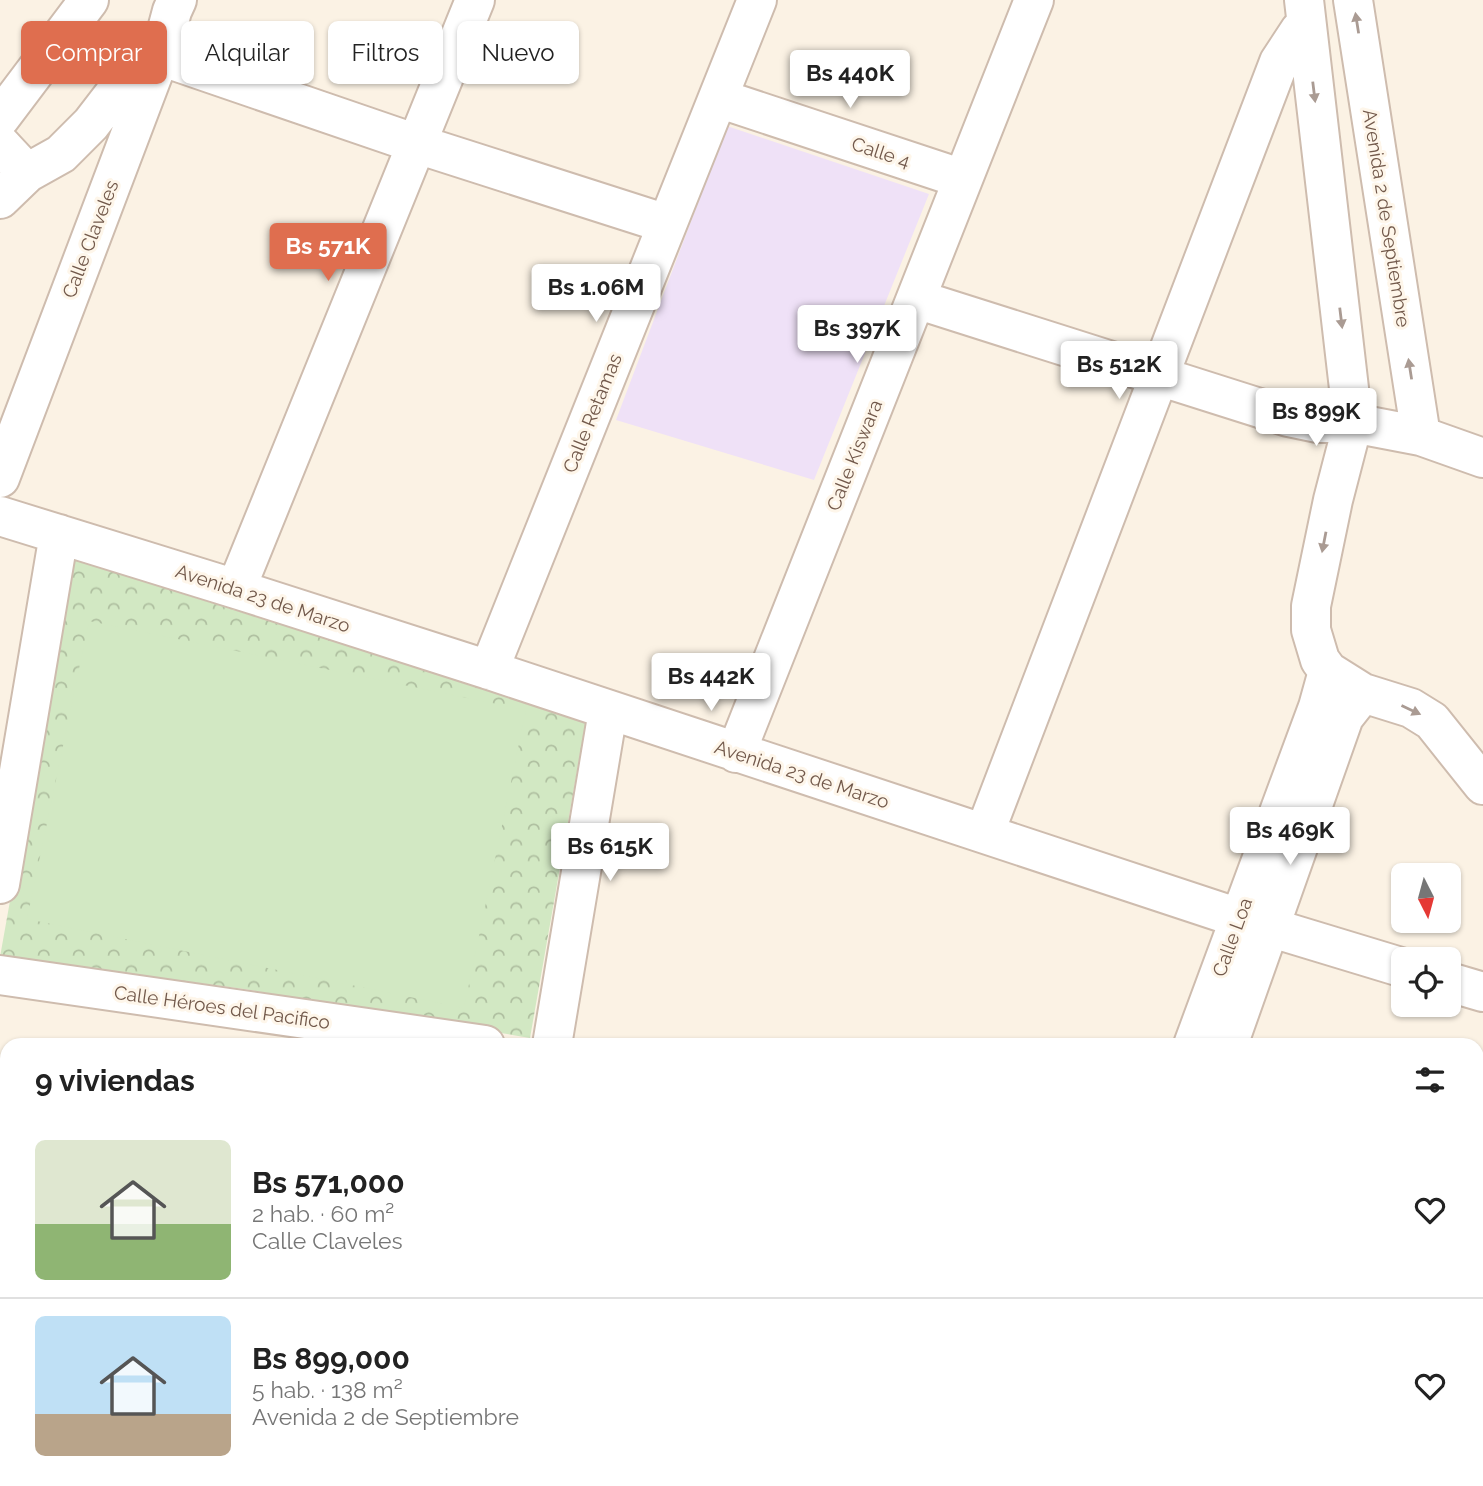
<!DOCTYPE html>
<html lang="es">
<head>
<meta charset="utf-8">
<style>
	body { margin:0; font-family:Raleway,sans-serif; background:#f2f2f2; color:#222; height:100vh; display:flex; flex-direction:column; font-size:26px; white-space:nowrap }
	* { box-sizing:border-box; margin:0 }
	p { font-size:23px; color:#767676 }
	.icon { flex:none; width:38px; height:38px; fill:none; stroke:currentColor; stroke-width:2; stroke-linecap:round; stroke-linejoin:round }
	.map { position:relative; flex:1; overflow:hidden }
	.panel { position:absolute; left:0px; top:1038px; width:1484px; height:450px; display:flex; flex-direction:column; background:#fff; border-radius:21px 21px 0 0; box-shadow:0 2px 5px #0004 }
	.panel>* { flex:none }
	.guide { position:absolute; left:21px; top:21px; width:700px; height:63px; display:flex; gap:14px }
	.needle { width:46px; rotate:174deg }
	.tools { position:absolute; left:1391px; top:863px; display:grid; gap:14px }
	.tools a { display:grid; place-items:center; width:70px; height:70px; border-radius:10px; background:#fff; box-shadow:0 2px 5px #0004; font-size:35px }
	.price { position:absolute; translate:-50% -60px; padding:0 16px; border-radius:7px; background:#fff; color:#222; font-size:23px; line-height:46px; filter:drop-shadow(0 2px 4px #0008) }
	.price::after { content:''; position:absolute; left:50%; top:42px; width:21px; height:16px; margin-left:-10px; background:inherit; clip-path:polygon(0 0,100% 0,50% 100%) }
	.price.selected { background:#df6e4f; color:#fff }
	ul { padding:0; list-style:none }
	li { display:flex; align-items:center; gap:21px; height:175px; padding:0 35px }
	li+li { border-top:2px solid #e0e0e0 }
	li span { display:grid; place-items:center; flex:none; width:196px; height:140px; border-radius:10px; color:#555 }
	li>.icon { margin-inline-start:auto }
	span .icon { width:84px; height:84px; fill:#fffc; stroke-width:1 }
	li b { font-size:30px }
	h2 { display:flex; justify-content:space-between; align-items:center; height:84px; padding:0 35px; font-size:30px }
	.pill { padding:0 24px; border-radius:10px; background:#fff; box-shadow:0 2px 5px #0004; font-size:24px; line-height:63px }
	.pill.selected { background:#df6e4f; color:#fff }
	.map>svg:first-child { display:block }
	.education { fill:#efe1f7 }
	.forest { fill:url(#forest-crowns) }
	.pitch { fill:#d2e8c3 }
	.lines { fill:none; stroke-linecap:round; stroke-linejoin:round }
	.minor-casing { stroke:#cebcae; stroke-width:42 }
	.minor { stroke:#fff; stroke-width:38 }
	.oneway { fill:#aa9b93 }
	.labels { text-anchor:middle; stroke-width:6; stroke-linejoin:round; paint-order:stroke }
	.street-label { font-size:19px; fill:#72594b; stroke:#fef6ea }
</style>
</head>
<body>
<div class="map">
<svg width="1483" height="1486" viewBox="0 0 1483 1486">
	<defs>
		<pattern id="forest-crowns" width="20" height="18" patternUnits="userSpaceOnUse" patternTransform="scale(1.75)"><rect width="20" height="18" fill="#d2e8c3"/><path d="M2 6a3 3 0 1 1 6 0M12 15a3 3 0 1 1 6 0" fill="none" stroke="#afbfa0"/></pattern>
	</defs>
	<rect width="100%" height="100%" fill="#fbf2e4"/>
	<path class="education" d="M727,126L929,194L814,480L616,420Z
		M1477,1214L1483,1216V1438L1477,1437Z"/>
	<path class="forest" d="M71,559L586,720L530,1038L244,989L0,957Z"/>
	<path class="pitch" d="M89,621L526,710L464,1008L27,919Z"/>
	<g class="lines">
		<defs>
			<path id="minor" d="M1304,0L1353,423L1333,500L1311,606V630L1320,660L1328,671L1363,693L1411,708L1432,721L1483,785
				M1353,0L1421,436
				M718,98L963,179
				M0,118L89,0
				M0,144L27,173
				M0,199L27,173L61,154L91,124L121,85L160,56L417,144L667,224
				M916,299L1288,417L1317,423H1353L1421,436L1483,458
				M0,478L160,56L172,11L177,0
				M0,516L236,589L489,670L1239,918L1404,968
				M236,589L475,0
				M489,670L757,0
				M736,753L1034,0
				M985,832L1279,62L1300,30L1307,29
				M0,884L59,534
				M0,975L485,1045
				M1449,982L1483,992
				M552,1045L608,711
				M1193,1045L1318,707L1328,671
				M1228,1045L1344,717L1363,693
				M1477,1203L1483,1204
				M0,1224L7,1225
				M1477,1465L1483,1466
				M1098,1480L1099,1486
				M477,1486L478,1480"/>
		</defs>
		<use href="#minor" class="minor-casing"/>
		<use href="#minor" class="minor"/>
	</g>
	<defs><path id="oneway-solid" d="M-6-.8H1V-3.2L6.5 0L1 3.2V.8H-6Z" transform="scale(1.75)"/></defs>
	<g class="oneway">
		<use href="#oneway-solid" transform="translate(1357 23) rotate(-99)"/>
		<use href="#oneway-solid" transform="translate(1314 92) rotate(83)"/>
		<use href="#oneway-solid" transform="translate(1341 318) rotate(83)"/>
		<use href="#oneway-solid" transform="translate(1410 369) rotate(-99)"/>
		<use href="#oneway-solid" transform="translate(1324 542) rotate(101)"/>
		<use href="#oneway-solid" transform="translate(1411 710) rotate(25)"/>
	</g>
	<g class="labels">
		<g class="street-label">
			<text transform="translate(881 152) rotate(18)" y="7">Calle 4</text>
			<text transform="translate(1387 218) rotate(81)" y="7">Avenida 2 de Septiembre</text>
			<text transform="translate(90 239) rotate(-69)" y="7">Calle Claveles</text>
			<text transform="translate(592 413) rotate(-68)" y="7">Calle Retamas</text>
			<text transform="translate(854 455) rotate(-68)" y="7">Calle Kiswara</text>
			<text transform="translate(263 598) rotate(18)" y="7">Avenida 23 de Marzo</text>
			<text transform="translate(802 774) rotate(18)" y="7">Avenida 23 de Marzo</text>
			<text transform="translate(1232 937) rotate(-70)" y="7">Calle Loa</text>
			<text transform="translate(222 1007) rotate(8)" y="7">Calle Héroes del Pacifico</text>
		</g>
	</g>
</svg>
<div class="tools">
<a><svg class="needle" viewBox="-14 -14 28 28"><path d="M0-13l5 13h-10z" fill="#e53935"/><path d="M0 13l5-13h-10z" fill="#767676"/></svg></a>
<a><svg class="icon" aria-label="locate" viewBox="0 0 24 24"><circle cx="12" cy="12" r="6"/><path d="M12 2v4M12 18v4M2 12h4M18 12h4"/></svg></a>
</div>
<b class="price" style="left:850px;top:110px">Bs 440K</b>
<b class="price selected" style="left:328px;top:283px">Bs 571K</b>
<b class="price" style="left:596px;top:324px">Bs 1.06M</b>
<b class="price" style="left:857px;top:365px">Bs 397K</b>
<b class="price" style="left:1119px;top:401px">Bs 512K</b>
<b class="price" style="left:1316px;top:448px">Bs 899K</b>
<b class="price" style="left:711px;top:713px">Bs 442K</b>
<b class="price" style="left:1290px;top:867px">Bs 469K</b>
<b class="price" style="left:610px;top:883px">Bs 615K</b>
<div class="guide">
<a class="pill selected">Comprar</a>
<a class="pill">Alquilar</a>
<a class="pill">Filtros</a>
<a class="pill">Nuevo</a>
</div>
<section class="panel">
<h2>9 viviendas<svg class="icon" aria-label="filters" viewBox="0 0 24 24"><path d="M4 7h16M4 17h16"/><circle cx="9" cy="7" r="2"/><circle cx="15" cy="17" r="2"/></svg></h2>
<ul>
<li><span style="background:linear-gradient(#dfe7d0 60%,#8fb573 0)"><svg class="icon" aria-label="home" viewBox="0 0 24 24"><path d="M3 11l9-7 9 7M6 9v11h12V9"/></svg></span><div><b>Bs 571,000</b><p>2 hab. · 60 m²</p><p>Calle Claveles</p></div><svg class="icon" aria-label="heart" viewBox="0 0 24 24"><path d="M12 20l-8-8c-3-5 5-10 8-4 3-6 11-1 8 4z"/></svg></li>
<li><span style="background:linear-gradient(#bfe0f5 70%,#b9a48a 0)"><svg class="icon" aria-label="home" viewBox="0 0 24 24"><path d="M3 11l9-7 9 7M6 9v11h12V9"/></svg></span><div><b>Bs 899,000</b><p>5 hab. · 138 m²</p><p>Avenida 2 de Septiembre</p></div><svg class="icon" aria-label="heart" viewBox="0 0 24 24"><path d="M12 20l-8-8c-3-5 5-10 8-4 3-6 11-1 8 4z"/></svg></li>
</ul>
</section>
</div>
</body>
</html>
